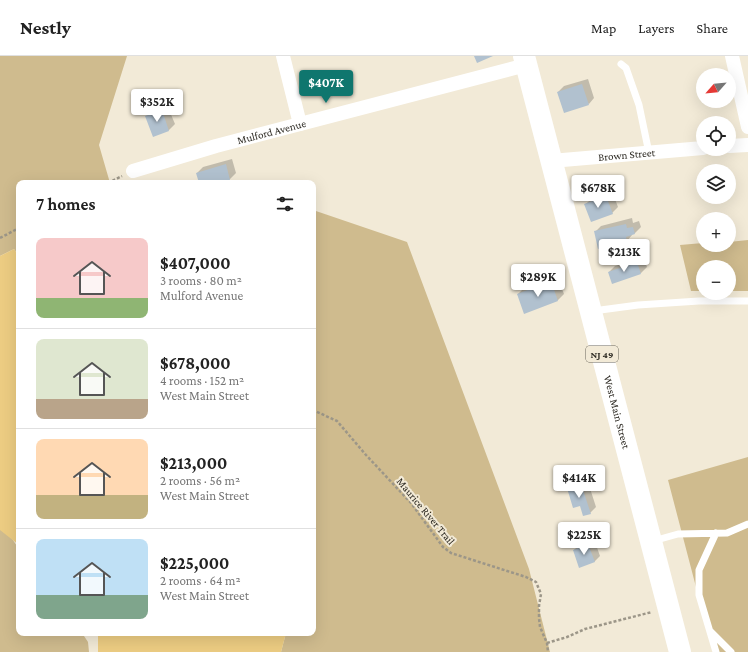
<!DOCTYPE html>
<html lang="en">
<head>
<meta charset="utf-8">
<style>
	body { margin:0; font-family:"Crimson Pro",serif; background:#f2f2f2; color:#222; height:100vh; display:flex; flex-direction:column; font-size:15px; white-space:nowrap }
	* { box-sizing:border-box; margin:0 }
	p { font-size:13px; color:#767676 }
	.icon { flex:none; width:22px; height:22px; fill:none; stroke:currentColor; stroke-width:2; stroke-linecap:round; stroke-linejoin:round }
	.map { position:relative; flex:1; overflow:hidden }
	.details { position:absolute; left:16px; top:124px; width:300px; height:456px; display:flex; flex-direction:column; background:#fff; border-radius:8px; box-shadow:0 4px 16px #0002 }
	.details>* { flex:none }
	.needle { width:26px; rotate:243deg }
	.controls { position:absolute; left:696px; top:12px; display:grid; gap:8px }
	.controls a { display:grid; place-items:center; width:40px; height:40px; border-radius:50%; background:#fff; box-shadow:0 4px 16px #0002; font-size:20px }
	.price { position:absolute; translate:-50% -34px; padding:0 9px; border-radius:4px; background:#fff; color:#222; font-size:13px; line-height:26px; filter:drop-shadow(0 1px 2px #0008) }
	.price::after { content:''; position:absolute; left:50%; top:24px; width:12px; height:9px; margin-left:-6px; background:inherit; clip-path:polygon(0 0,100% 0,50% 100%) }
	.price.active { background:#0f766e; color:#fff }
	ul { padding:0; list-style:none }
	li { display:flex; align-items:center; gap:12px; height:100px; padding:0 20px }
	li+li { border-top:1px solid #e0e0e0 }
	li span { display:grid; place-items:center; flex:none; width:112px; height:80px; border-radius:8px; color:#555 }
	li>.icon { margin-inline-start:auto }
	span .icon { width:48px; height:48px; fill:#fffc; stroke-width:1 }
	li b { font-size:17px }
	h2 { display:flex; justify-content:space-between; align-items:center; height:48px; padding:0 20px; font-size:17px }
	header { display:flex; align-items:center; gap:24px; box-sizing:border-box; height:56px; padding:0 20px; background:#fff; border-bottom:1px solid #e0e0e0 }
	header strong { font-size:19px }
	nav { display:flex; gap:22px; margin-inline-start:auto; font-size:14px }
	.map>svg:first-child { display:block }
	.green { fill:#cfbb8e }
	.water { fill:#eccc82 }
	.shadow { fill:#0003 }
	.building { fill:#b1c1cf }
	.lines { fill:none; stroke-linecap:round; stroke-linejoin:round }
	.path { stroke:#9c9688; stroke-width:2.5; stroke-dasharray:3 2; stroke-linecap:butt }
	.lane { stroke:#fff; stroke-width:7 }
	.street { stroke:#fff; stroke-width:14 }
	.highway { stroke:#fff; stroke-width:22 }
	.labels { text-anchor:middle; stroke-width:4; stroke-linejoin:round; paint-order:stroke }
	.shield { fill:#f2ead7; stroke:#676358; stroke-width:1 }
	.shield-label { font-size:10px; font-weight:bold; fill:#2c2922 }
	.street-label { font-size:11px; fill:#2c2922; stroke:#f2ead7 }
</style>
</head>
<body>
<header>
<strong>Nestly</strong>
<nav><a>Map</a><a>Layers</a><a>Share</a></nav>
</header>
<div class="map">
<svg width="748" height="596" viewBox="0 0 748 596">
	<rect width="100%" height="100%" fill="#f2ead7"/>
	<path class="green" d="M0,0H127L99,89L110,127H19V200L14,193L0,200Z
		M313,154L407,186L529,513L550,596H281L286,577H313Z
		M748,184V235H729V211H703V235H691L680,189L703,187V189H729V186Z
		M748,401V596H713L668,424Z
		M0,465L19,493V577H82L88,586L89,596H0Z"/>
	<path class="water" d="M14,193L19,200V489L0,474V200Z
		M96,577H286L281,596H98V580Z"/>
	<path class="shadow" d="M588,23L594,42L589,48L558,36L564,30Z
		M167,49L175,68L169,74L154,79L147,61L152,55Z
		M232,103L236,117L230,123L216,127H200L197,117L203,111Z
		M612,135L618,151L612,157L585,149L591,143Z
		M632,162L633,167L639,165L641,171L635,177L632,178V179L627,185L595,176L601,170Z
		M643,201L647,211L641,217L609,216L615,210Z
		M557,220L564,238L558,244L525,256L518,238L524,232Z
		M587,423L596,451L590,457L581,449L568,433L574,427Z
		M594,483L600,500L594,506L574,494L580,488Z"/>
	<path class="building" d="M474,0H493L477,7Z
		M582,28L589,49L564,57L557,36Z
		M162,54L169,75L153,81L145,60Z
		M226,108L230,124L220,127H199L196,117Z
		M606,140L613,158L591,166L584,148Z
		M626,168L627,172L633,171L635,178L626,181L627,186L598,193L594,175Z
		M637,206L641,218L612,228L608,216Z
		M551,225L558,245L524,258L517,238Z
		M581,428L591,458L583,460L580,450L573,452L567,432Z
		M588,488L595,506L579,512L573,494Z"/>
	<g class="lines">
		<path class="path" d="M108,127L122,120
			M0,182L19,172
			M313,353L315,355L337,365L366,399L411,447L443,491L451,497L526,521L536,526L541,538L539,550V562L540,571L547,587L548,596
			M547,587L567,581L585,573L652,556"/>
		<path class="lane" d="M621,8L626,12L639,49L649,97
			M593,255L638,249L699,245H748
			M653,485L678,478L727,477L748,468
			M710,575L731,596
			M716,596L699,539V514L716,477"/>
		<g class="street">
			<path d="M283,0L300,68"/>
			<path d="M732,0L748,71"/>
			<path d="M729,90L748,89"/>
			<path id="s1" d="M551,105L703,92"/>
			<path id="s2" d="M133,115L216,90L526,9"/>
		</g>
		<path class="highway" id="s3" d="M524,0L680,596"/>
	</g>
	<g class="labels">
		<rect class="shield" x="586" y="290" width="32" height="16" rx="3"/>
		<g class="shield-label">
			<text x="602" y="302">NJ 49</text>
		</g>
		<g class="street-label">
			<text dy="4" stroke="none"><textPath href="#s2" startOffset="144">Mulford Avenue</textPath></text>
			<text dy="4" stroke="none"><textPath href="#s1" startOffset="76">Brown Street</textPath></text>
			<text dy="4" stroke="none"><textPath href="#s3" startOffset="368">West Main Street</textPath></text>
			<text transform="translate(426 455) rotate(50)" y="4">Maurice River Trail</text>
		</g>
	</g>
</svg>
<div class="controls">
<a><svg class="needle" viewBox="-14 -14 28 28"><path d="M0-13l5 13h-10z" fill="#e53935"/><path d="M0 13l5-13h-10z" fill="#767676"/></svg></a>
<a><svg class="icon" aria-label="locate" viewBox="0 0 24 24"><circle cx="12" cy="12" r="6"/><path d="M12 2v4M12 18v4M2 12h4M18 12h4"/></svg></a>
<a><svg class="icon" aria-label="layers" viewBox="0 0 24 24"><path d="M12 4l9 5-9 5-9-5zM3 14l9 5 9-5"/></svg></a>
<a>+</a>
<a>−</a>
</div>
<b class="price active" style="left:326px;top:48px">$407K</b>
<b class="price" style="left:157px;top:67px">$352K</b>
<b class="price" style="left:598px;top:153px">$678K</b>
<b class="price" style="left:624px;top:217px">$213K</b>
<b class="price" style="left:538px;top:242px">$289K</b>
<b class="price" style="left:579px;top:443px">$414K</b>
<b class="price" style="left:584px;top:500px">$225K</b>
<section class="details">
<h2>7 homes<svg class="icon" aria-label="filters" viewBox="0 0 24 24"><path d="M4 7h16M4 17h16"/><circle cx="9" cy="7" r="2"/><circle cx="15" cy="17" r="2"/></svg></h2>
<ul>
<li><span style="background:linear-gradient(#f6c9c9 75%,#8fb573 0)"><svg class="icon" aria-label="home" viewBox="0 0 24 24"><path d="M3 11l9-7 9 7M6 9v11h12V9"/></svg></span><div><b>$407,000</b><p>3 rooms · 80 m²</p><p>Mulford Avenue</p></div></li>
<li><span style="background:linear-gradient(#dfe7d0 75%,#b9a48a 0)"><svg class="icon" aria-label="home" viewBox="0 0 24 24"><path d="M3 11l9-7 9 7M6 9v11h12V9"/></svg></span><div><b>$678,000</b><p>4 rooms · 152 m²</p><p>West Main Street</p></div></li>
<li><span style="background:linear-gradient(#ffd9b3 70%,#c2b280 0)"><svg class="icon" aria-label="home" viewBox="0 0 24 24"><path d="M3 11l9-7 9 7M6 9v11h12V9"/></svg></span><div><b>$213,000</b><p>2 rooms · 56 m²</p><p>West Main Street</p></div></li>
<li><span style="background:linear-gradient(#bfe0f5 70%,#7fa58c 0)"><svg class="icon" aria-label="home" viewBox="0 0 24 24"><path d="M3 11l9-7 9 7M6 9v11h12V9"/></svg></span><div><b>$225,000</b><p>2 rooms · 64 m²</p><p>West Main Street</p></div></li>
</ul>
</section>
</div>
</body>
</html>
